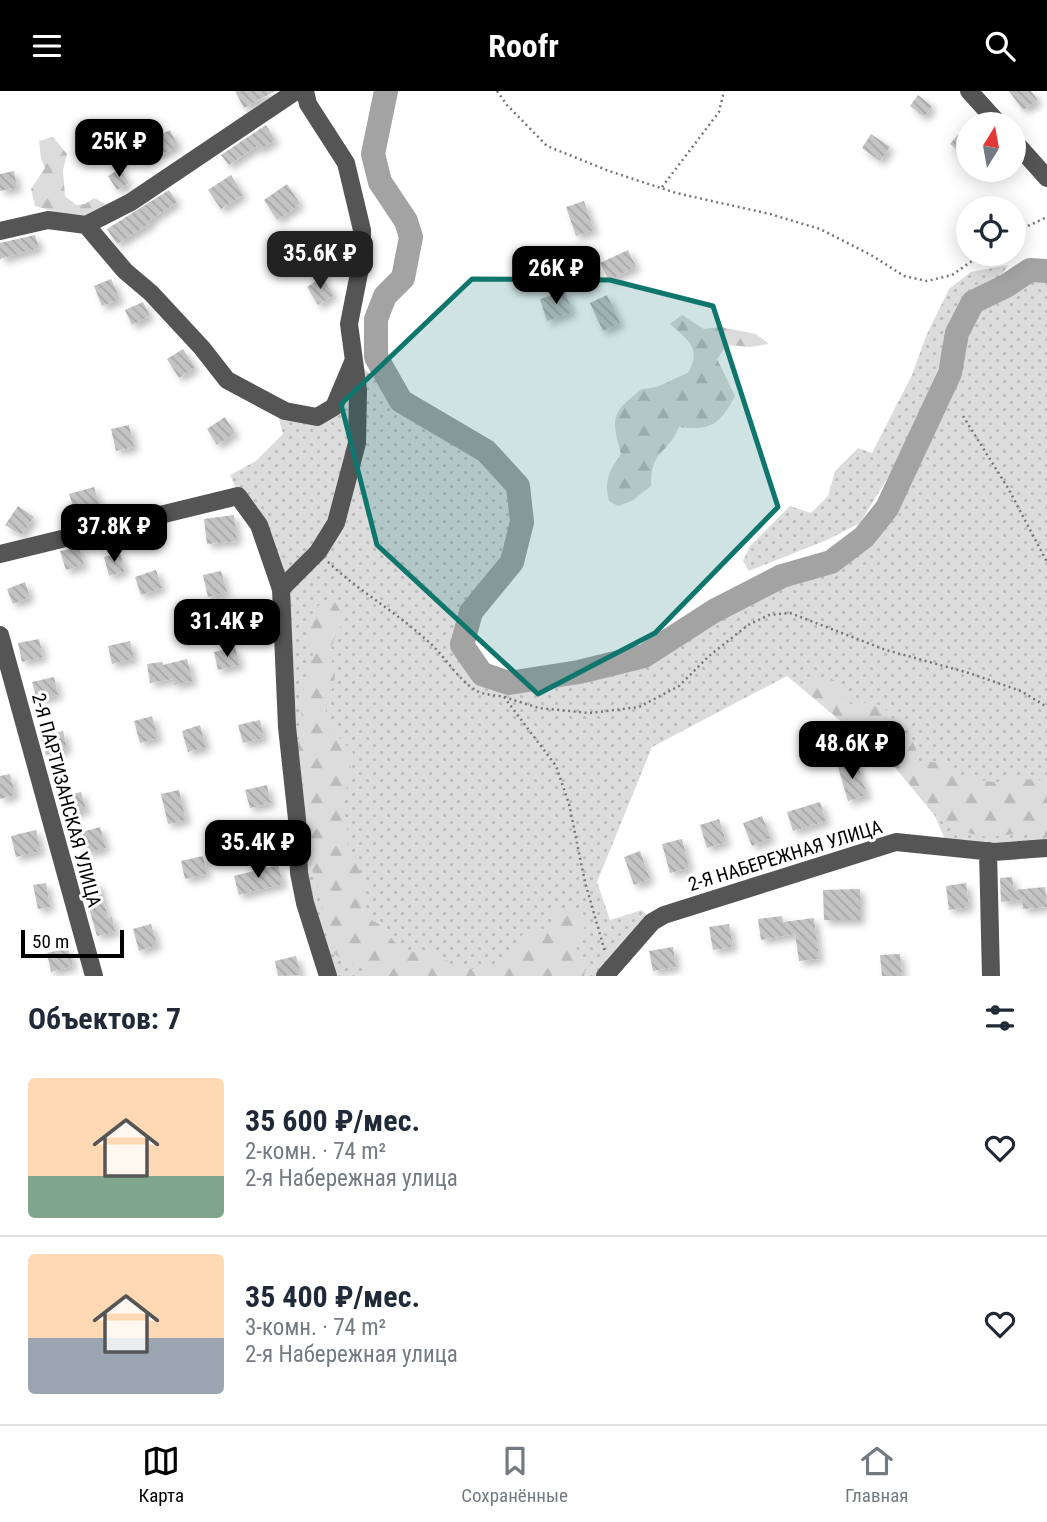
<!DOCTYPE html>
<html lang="ru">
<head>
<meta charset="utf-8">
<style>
	body { margin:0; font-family:"Roboto Condensed",sans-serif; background:#f2f2f3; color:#1f2937; height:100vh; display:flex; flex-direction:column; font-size:26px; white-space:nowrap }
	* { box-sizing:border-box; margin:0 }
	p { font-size:23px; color:#747a83 }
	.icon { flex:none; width:38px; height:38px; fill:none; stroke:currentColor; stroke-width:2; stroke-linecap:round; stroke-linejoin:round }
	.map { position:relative; height:885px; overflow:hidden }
	.details { display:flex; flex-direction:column; background:#fff; flex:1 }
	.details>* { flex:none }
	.needle { width:46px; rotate:11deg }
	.tools { position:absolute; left:956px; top:21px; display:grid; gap:14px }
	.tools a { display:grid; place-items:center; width:70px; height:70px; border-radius:50%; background:#fff; box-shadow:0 4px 18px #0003; font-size:35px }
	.scale { position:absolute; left:21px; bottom:18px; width:103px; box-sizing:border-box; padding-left:7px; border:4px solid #000; border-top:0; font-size:19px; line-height:24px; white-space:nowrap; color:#000; -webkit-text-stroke:5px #fff; paint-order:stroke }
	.price { position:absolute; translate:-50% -60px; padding:0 16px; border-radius:14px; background:#000; color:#fff; font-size:23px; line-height:46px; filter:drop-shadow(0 2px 4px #0008) }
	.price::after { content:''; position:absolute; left:50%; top:42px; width:21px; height:16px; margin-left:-10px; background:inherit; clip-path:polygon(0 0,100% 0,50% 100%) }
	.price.on { background:#222; color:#fff }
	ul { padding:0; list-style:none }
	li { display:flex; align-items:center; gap:21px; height:175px; padding:0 28px }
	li+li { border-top:2px solid #e0e1e3 }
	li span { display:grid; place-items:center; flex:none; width:196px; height:140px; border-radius:7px; color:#555 }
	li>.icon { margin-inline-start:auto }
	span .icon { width:84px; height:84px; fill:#fffc; stroke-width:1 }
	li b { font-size:30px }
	h2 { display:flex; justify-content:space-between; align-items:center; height:84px; padding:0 28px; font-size:30px }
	header { display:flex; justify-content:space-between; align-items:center; height:91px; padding:0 28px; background:#000; color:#fff; font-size:32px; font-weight:700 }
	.tabs { display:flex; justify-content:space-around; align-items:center; height:98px; border-top:2px solid #e0e1e3; background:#fff; font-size:19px; color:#747a83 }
	.tabs a { display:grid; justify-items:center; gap:4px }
	.tabs .on { color:#000 }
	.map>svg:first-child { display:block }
	.grass { fill:url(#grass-dots) }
	.forest { fill:url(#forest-firs) }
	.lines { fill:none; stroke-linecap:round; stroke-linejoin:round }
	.river { stroke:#a3a3a3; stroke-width:24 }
	.building { fill:url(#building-back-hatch); filter:url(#shadow) }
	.path { stroke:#777; stroke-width:2.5; stroke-dasharray:2 3.5; stroke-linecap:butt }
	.minor { stroke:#555; stroke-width:18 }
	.marked { fill:#0f766e; fill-opacity:0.2; stroke:#0f766e; stroke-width:5; stroke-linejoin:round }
	.labels { text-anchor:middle; stroke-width:6; stroke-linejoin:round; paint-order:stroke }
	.street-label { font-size:19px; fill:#000; stroke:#fff }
</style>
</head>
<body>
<header><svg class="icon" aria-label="menu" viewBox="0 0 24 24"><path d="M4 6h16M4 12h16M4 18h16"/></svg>Roofr<svg class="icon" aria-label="search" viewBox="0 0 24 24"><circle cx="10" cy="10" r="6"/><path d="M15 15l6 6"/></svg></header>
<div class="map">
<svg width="1047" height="885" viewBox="0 0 1047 885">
	<defs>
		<pattern id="grass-dots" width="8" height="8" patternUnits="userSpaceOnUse" patternTransform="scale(1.75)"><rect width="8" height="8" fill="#dcdcdc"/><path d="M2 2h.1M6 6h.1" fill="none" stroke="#bbb" stroke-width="1.8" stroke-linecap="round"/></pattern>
		<pattern id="forest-firs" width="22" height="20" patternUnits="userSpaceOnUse" patternTransform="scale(1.75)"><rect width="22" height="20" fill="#dcdcdc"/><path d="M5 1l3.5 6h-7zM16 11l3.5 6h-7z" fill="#bbb"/></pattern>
		<pattern id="building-back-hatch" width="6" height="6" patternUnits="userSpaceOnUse" patternTransform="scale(1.75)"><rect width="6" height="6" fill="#c4c4c4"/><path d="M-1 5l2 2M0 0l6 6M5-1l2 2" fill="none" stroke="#a7a7a7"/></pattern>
		<filter id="shadow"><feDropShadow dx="4.5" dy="4.5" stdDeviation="3.5" flood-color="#0004"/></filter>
	</defs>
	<rect width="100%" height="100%" fill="#fff"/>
	<path class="grass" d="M1008,174L998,190L964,208L949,241L938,278L916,331L890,383L860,432L827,449L749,480L743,470L750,455L790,415L811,422L828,405L835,380L858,357L872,362L912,284L926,245L949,198L971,181Z
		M1030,179L1047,180V757L948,756L935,725L893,674L787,585L652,656L597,791L610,829L642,819L652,831L605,885H328L305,812L281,498L230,384L256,370L283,343L278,324L317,326L354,269L401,310L486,360L518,395L522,431L512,471L493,493L468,533L462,553L482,583L509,592L579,581L644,565L714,520L782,485L831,471L864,446L887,417L950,282L957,242L973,211L1006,195Z"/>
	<path class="forest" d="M53,46L67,63L63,79L65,105L76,114L85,113L94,107L109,115L82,128L35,115L31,98L45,77L41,68L39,50Z
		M682,224L704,238L721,236L756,243L769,253L750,256L727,254L717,268L735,305C720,333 712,340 679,336C667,365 651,357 651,395L632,410L618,415L609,410C604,390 609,380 621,363C611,326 611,322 642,298C660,298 671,288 688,282C702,257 688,249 670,233Z
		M326,510L335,511C350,533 337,537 331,557C328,567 335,574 335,583C335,599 320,616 328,632C334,642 345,652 353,662L346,702L340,721L349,743L347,755L360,780L363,799L364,825C370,828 378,832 382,836C390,844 395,854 405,859C414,863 429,859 441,866C446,868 450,873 455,875C489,885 505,868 523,843L539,841L551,835L555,822L562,818L573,817L585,835L575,854L586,875L584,885H367L364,878L332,862L327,847L319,799L307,764L314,751L310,734L300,722L297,703L298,650L304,630L299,615L313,563L309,548L310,529L315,517Z
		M818,586L832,588L844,597L845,609L853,614C882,606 889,620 901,642C904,647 911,648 914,653C916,657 917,665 918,670L944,672L954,681L973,688L999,692L1007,688L1047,689V746L1043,749L1022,742L990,746L978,745L945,734L893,674L807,601L809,591Z"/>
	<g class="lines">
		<path class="river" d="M386,0L373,63L380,91L406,130L411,146L403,187L385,205L376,228V266L401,310L486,360L518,395L522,431L512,471L471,521L462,554L482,583L509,592L579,581L644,565L714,520L782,485L831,471L864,446L887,417L950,282L957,242L973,211L1006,195L1030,179L1047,180"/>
	</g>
	<path class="building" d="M235,0H275L244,17Z
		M1009,0H1031L1038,9L1023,19Z
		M918,4L932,15L924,26L910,15Z
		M968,32V68L950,53Z
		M266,34L275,49L259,59L257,55L229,74L221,64Z
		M170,39L178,55L159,65L150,49Z
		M871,43L890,56L880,70L862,57Z
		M120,78L129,92L117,99L108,85Z
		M14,80L17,97L0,100V83Z
		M231,84L243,104L221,118L208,99Z
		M287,93L300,113L277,129L264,109Z
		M169,99L177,111L150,129L151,132L117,153L107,138Z
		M584,110L594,139L576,145L566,116Z
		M305,143L311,154L290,166L284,155Z
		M35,144L39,157L0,168V152Z
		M340,151L345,164L333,168L328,155Z
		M628,159L636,176L609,189L600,172Z
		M322,186L334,204L318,214L307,196Z
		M111,188L120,208L102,215L94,195Z
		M565,200L572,221L547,230L540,208Z
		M607,204L620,232L603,240L590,212Z
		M143,211L150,225L132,234L125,219Z
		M183,258L195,276L179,287L167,268Z
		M225,326L235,342L217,354L207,338Z
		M129,334L134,356L116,360L111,338Z
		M94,396L100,416L76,424L69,403Z
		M18,415L34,426L21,444L5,434Z
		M234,424L237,450L207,453L204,428Z
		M79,456L84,474L66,479L60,460Z
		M120,462L125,480L109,485L104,466Z
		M156,479L162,497L141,504L135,486Z
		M221,480L227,501L208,506L203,484Z
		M25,491L30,506L13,513L7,498Z
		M246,520L251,538L229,543L224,525Z
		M39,548L43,566L22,571L18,552Z
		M130,550L134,568L112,573L108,555Z
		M235,556L240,574L218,579L214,561Z
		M187,568L193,590L174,594L173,588L150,592L147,573L162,571L163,574Z
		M54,586L58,604L37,609L32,591Z
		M152,625L158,647L140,652L134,630Z
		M260,629L264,647L243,652L238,634Z
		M200,634L206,656L188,661L182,640Z
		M63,640L67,658L46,664L41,646Z
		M857,671L867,704L848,710L838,676Z
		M10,683L15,704L0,708V685Z
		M267,694L271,712L250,717L245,699Z
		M179,699L186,729L168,733L161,703Z
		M81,701L86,719L64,724L60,706Z
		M820,711L826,730L793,740L787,721Z
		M762,725L771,747L752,755L743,732Z
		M719,728L726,751L707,757L700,734Z
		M100,736L106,757L88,762L82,741Z
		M36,739L41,760L16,766L11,745Z
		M242,742L246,760L224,766L220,747Z
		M682,748L689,777L670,782L662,753Z
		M640,760L650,788L634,794L624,766Z
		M203,765L207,783L185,788L181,770Z
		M278,774L283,793L239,804L234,785Z
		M1012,786L1014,799L1045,796L1047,816L1023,818L1022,809L1001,811L1000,787Z
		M98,791L108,827L112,826L115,841L97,845L83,796Z
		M46,792L50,816L38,818L33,794Z
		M966,792L969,816L949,819L946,795Z
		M860,798V829H824L823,799Z
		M782,825L783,831L814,827L819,868L799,870L795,843L761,849L758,828Z
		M151,833L157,854L139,860L133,838Z
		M729,833L733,856L713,859L709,836Z
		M673,856L676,876L653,880L649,860Z
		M68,857L73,875L51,881L47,862Z
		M900,863L902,885H882L880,864Z
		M296,865L301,884L278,885L275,870Z"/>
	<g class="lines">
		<path class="path" d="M497,0L507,14L547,55L609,80L676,102L770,123L820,138L871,164L904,185L927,190L952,184L982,163
			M662,96L719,21L724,0
			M1013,142L1047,126
			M963,325L1008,397L1047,471
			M328,471C360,501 399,523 431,553C447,568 458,589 477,600C484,604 496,604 504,606L556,675L569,713L585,791L605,861
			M504,606L539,617L590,622L639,616L679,595L709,565L748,534L769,524L790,522L886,559L969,582L1021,600L1047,616"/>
		<path class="minor" d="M969,0L999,33
			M1013,49L1047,87
			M86,134L125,180L151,202L202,257L227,289L285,320L317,326L334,316L353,271
			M0,140L48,129L86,134L131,111L296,0
			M0,463L238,405L259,434L281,498L287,636L297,728L299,782L305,812L328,885
			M281,498L318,461L336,432L357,352L358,299L349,233L362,167V139L346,72L308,13L305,0
			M0,544L94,885
			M988,760L991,885
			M605,885L652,831L664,824L896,751L994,761L1047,757"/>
	</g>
	<path class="marked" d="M472,188L610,189L713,215L778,416L655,542L538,603L377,454L341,313Z"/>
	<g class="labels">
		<g class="street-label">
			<text transform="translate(67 709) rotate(75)" y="7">2-Я ПАРТИЗАНСКАЯ УЛИЦА</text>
			<text transform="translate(785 764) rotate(-17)" y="7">2-Я НАБЕРЕЖНАЯ УЛИЦА</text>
		</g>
	</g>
</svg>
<div class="tools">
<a><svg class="needle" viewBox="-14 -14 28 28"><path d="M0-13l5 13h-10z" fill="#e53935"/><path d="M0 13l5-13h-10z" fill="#747a83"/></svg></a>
<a><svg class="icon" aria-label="locate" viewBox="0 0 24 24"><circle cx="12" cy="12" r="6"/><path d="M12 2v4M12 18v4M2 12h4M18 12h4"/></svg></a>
</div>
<div class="scale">50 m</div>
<b class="price" style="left:119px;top:88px">25K ₽</b>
<b class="price on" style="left:320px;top:200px">35.6K ₽</b>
<b class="price" style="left:556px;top:215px">26K ₽</b>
<b class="price" style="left:114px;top:473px">37.8K ₽</b>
<b class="price" style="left:227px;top:568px">31.4K ₽</b>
<b class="price" style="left:852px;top:690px">48.6K ₽</b>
<b class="price" style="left:258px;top:789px">35.4K ₽</b>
</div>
<section class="details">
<h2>Объектов: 7<svg class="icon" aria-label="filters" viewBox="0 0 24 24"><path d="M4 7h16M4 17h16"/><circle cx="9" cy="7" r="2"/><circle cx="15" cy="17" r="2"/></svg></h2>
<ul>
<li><span style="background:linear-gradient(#ffd9b3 70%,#7fa58c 0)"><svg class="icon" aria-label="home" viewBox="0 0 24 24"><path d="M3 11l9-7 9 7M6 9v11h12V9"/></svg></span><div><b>35 600 ₽/мес.</b><p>2-комн. · 74 m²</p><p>2-я Набережная улица</p></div><svg class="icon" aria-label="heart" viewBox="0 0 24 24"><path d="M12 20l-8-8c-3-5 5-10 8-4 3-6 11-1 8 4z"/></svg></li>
<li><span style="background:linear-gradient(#ffd9b3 60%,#9aa5b1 0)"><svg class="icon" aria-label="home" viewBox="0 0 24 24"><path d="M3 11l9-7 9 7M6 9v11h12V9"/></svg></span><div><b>35 400 ₽/мес.</b><p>3-комн. · 74 m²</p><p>2-я Набережная улица</p></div><svg class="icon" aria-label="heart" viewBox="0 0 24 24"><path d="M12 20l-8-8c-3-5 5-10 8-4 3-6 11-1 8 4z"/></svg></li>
</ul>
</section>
<nav class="tabs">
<a class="on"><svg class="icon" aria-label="map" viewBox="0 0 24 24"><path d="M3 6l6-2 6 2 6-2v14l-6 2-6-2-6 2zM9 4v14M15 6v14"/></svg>Карта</a>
<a><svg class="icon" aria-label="saved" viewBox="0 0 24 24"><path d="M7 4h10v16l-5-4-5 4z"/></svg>Сохранённые</a>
<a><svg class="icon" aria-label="home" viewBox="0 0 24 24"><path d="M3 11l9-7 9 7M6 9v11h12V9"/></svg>Главная</a>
</nav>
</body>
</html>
